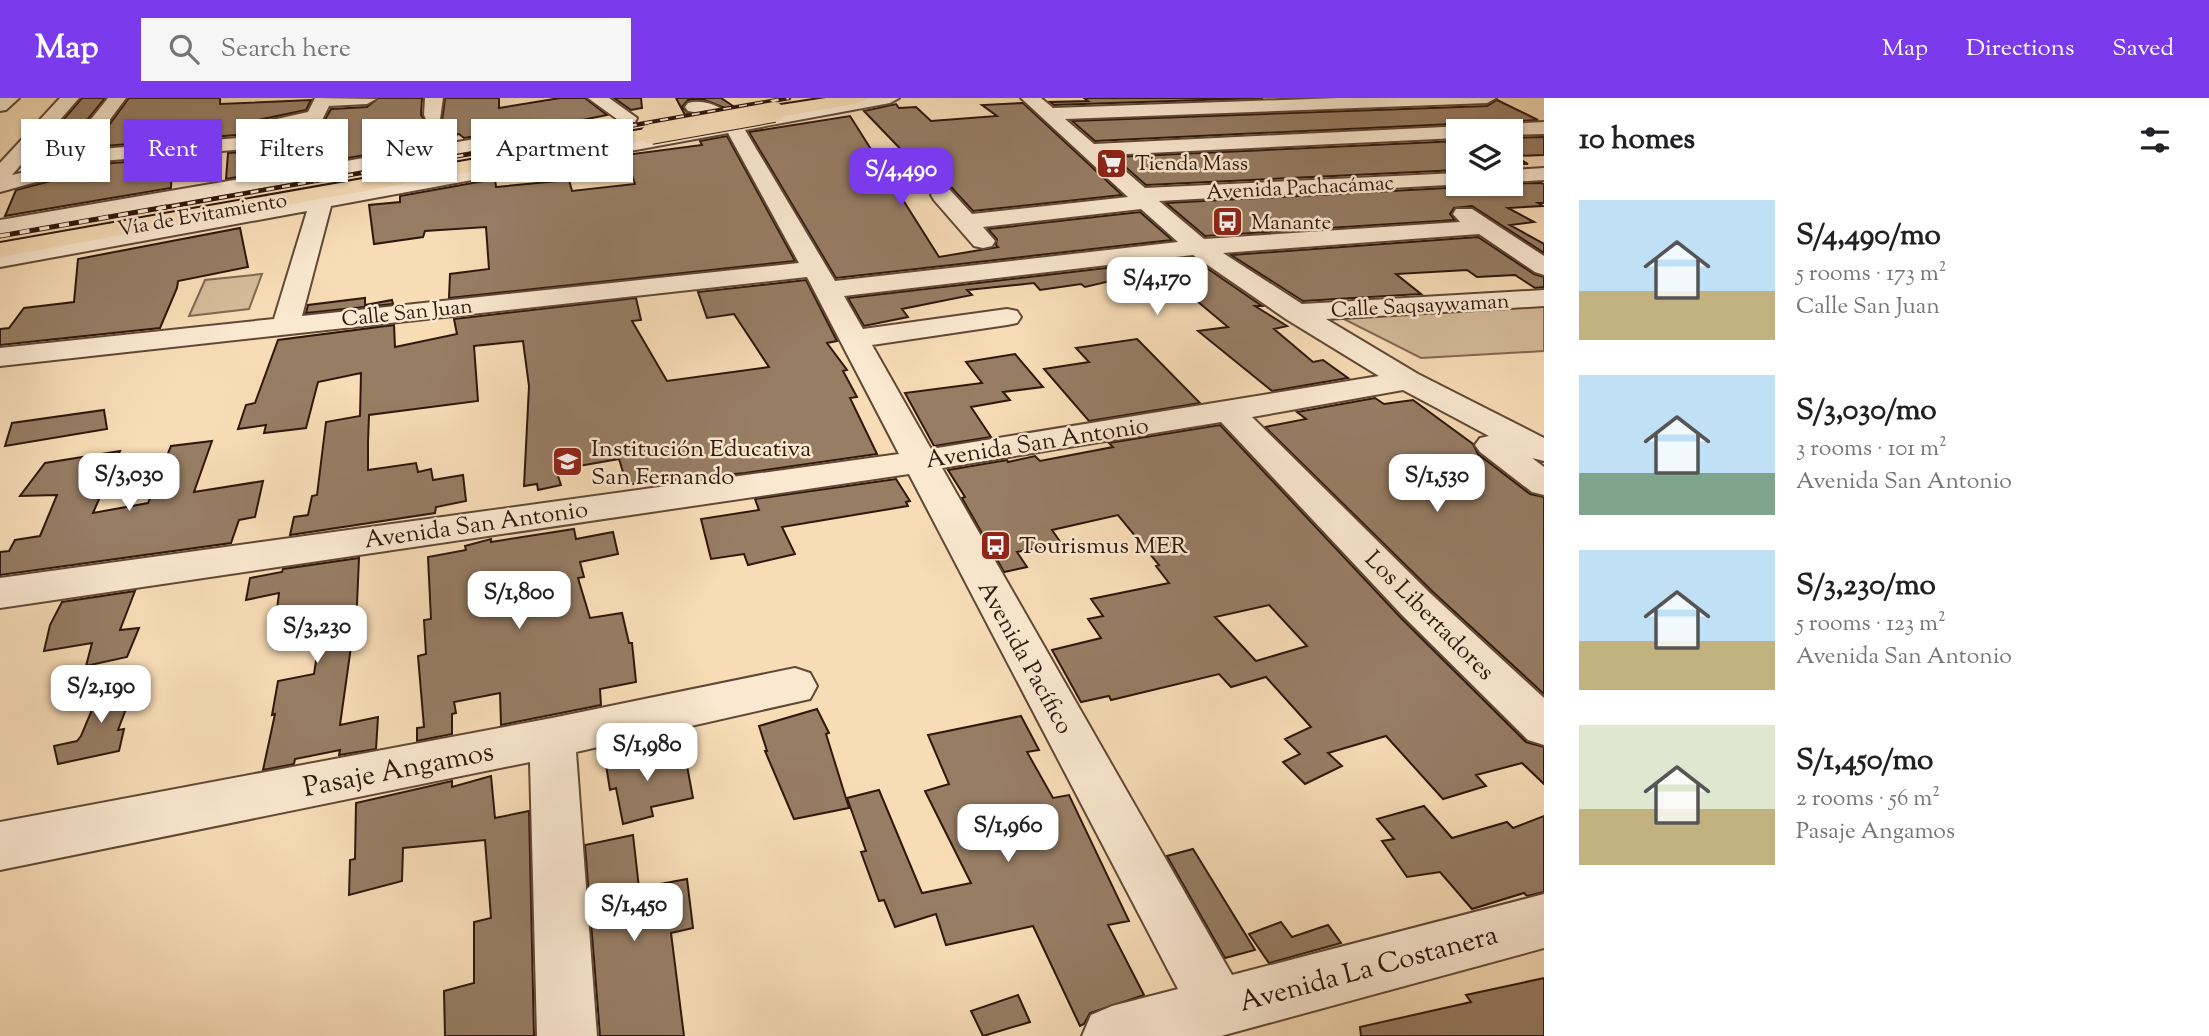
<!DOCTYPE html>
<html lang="en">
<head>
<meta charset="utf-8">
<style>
	body { margin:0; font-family:"Sorts Mill Goudy",serif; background:#f6f6f6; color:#202124; height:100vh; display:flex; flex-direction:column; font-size:26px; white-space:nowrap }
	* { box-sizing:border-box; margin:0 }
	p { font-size:23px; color:#757577 }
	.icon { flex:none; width:38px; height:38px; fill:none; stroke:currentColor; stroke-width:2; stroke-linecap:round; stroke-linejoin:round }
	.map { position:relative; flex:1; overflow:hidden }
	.drawer { display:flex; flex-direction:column; background:#fff; width:665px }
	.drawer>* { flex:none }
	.hud { position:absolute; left:21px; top:21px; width:665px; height:63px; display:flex; gap:14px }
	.controls { position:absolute; left:1446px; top:21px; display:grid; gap:14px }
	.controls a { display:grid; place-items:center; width:77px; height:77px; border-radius:0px; background:#fff; box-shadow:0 2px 5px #0004; font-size:35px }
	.price { position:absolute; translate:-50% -60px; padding:0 16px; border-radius:14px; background:#fff; color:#222; font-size:23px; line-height:46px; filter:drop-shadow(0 2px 4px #0008) }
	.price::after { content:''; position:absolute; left:50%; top:42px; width:21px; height:16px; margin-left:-10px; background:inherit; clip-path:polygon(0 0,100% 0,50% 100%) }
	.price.on { background:#7c3aed; color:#fff }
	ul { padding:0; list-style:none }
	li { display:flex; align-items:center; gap:21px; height:175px; padding:0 35px }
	li span { display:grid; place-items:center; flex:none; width:196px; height:140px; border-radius:0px; color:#555 }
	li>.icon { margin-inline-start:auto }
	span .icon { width:84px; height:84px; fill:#fffc; stroke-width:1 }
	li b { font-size:30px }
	h2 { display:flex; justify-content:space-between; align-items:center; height:84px; padding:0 35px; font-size:30px }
	.tag { padding:0 24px; border-radius:0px; background:#fff; box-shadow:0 2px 5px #0004; font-size:24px; line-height:63px }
	.tag.on { background:#7c3aed; color:#fff }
	header { display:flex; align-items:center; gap:42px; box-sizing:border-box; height:98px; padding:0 35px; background:#7c3aed; color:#fff }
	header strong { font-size:33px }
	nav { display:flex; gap:38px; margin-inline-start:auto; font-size:24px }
	.search { width:490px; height:63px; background:#f6f6f6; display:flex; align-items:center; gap:18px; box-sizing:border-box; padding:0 24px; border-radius:0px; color:#757577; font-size:26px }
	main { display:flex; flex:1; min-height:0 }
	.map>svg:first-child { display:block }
	.green { fill:#d5bb99; stroke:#826952; stroke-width:2 }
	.building { fill:#977d64; stroke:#2f170c; stroke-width:2; fill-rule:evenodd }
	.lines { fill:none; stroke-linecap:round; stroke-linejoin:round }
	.minor-casing { stroke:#614836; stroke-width:4 }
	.highway-casing { stroke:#2f170c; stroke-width:4 }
	.minor { fill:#fae8d0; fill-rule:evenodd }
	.highway { fill:#f7dcb6; fill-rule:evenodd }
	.rail-far1-casing { stroke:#2f170c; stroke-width:4.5 }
	.rail-casing { stroke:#2f170c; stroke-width:5 }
	.rail-far1 { stroke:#fae8d0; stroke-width:2.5; stroke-dasharray:8; stroke-linecap:butt }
	.rail { stroke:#fae8d0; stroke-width:3.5; stroke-dasharray:10; stroke-linecap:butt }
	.highway-bridge-casing { stroke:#2f170c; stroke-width:22; stroke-linecap:butt }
	.highway-bridge { stroke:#f7dcb6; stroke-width:20 }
	.labels { text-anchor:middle; stroke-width:5; stroke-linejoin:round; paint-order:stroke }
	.far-poi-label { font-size:21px; fill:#2f170c; stroke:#fae8d0; text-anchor:start }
	.far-street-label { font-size:21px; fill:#2f170c; stroke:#fae8d0 }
	.street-label { font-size:24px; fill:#2f170c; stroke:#fae8d0 }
	.poi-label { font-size:24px; fill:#2f170c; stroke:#fae8d0; text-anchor:start }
	.near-street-label { font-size:28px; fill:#2f170c; stroke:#fae8d0 }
</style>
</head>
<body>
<header>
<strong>Map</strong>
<div class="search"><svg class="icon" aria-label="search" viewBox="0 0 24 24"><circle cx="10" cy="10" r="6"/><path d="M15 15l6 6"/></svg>Search here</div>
<nav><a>Map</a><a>Directions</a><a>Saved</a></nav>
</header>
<main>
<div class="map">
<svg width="1544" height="938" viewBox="0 0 1544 938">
	<rect width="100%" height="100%" fill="#f7dcb6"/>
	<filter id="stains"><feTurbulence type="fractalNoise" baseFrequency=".00286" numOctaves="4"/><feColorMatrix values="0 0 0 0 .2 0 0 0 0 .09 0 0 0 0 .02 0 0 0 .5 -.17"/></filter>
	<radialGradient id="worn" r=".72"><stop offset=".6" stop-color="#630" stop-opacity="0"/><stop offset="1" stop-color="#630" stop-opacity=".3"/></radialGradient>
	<path class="green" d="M262,176L249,211L189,218L205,182Z
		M1544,200V253L1421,260L1328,213Z"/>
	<path class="building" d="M82,0H105L62,53L46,67L24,72L27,64Z
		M129,0H220V6L311,2L306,12L258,22L248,36L93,49Z
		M378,0H422L421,17L426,24L442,23L445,0H499V10L560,0H585L607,17L538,31L533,28L464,40L459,36L416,46L417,48L226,81L228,55L243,54L242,65L246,71L262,72L268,62L275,35L323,25L331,11L367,9Z
		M614,0H641L642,10L631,12Z
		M676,0H721L733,8L725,10L702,1L688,2L682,9L690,16L685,17Z
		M1084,0H1263L1054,7L1050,4L1088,3Z
		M1497,2L1538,22L1095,43L1072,23L1487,8Z
		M1023,5L1122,97L973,113L952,90L937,89L864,13L896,6L899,10L916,9L931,23L997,18L982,7Z
		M850,18L939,159L998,149L996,147L997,141L988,131L1140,114L1172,142L836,180L749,34Z
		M727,38L795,163L449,200L450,176L489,171L486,129L425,133L423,139L374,146L369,107L400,104V98L495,81L496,89L569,82L572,93L635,86L625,57L702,47L700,43Z
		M1544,39V57L1514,58L1528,66L1510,65V40Z
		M1458,43V72L1146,87L1114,59Z
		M172,60L171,90L5,118L16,92L62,80L78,68Z
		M1541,85L1544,86V105H1538L1543,108L1508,110L1534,124L1510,127L1544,146V155L1472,108L1454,110L1450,116L1455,122L1205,138L1166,105L1465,89L1468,86Z
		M240,130L248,169L178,183L177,190L160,230L0,247V231L9,230L24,210L74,204L78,161Z
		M1478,139L1534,176L1544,179V189L1535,190L1515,177L1477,179L1467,172L1396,176L1421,196L1303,203L1231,157Z
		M1192,160L1262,208H1255L1287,228L1274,231L1313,264L1323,262L1348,280L1272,293L1198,233L1228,229L1166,177L1144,179L1140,176L1085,189L1081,186L1040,192L1034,185L967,192L972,197L902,211L908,219L864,228L848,200Z
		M806,182L837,243L827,245L847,272L843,273L857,299L850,300L877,356L745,375L664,383V380L627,387L619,361L556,372L561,387L538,392L537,386L524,388L529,288L523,243L474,248L478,303L369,317L368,344V372L416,365L418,374L431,371L433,382L463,377L466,403L436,409L435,415L290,437L294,419L308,417L312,398L317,397L326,324L360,318L361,275L318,284L306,330L264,335L266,327L238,331L246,307L255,305L278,242L394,227L395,249L457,236L454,221L636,200L641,222L632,223L667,283L769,269L734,216L707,220L698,194Z
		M365,200V207L392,202L393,206L306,215L308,207Z
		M1137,241L1200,305L1089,323L1044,271L1089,264L1076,250Z
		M1015,256L1043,289L1003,294L1010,302L971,309L991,339L934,348L905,295L982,285L966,264Z
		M1375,300L1384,306L1413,302L1473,346L1478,356L1530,396L1544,399V596L1433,494L1265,329L1306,321L1297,314Z
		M104,312L107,331L5,348L12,325Z
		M1220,327L1401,520L1526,644L1544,649V686L1522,665L1476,677L1486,688L1443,701L1386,638L1328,655L1342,668L1305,686L1283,664L1300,656L1285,641L1311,629L1266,579L1231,589L1219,576L1111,602L1109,598L1081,604L1052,552L1101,540L1088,521L1103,518L1091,501L1169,485L1156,468L1159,467L1118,417L1052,432L1061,445L1017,454L1027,469L1004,474L962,400L965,399L948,372L1007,362L1008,364L1035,358L1040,363L1113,349L1109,345ZM1269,507L1307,548L1256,563L1215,519Z
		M212,343L194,394L263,383L255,419L239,422L231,445L0,477V454L9,453L15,442L40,438L57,397L20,398L45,365L120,353L93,415L148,405L171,348Z
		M896,381L910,403L906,404L908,408L782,429L795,456L748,467L744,456L711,461L701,421L759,412L755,401Z
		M574,431L576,441L613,434L618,456L580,464L584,479L578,480L590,520L622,515L629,545H632L636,584L600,591L601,607L501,627L500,595L454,604L456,615L452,616V636L417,643V630L424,629L418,558L426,556L424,522L431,521L428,459L466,452L465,448L491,441V444Z
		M359,460L357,506L340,627L378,619L376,651L339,657L340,652L295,661L294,666L263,672L275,616L272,617L278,583L314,576L324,509L276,519L279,495L246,502L250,480L282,474L283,471Z
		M135,493L120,532L139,530L127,559L86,568L92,545L44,553L50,527L62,504Z
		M137,582L118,632L124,631L119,653L58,666L54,648L77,643L81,638L102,588Z
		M817,611L829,635L826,636L849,710L794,721L765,653H767L759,628Z
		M1021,618L1039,652L1027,654L1053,700L1069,697L1129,823L1108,827L1144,897L1090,915L1084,926L1080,928L1033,828L946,847L936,816L895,829L884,802L879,803L861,754L866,753L847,700L879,692L922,795L971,785L925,693L949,686L928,637Z
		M645,652L647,665L685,657L693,700L651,709L653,718L623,726L616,690L610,692L605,661Z
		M491,678L495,720L529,713L534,938H445L444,893L474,885V824L491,820L485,742L403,750L402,783L349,797L350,762L355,761L356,705L452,683V689Z
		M1424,708L1452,740L1507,724L1513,730L1544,718V794L1527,798L1524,795L1472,811L1440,774L1407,779L1382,743L1394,741L1377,721Z
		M633,737L639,790L687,781L693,830L671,835L684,938H600L585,747Z
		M1193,751L1255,852L1225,860L1167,758Z
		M1281,824L1292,839L1328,827L1341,845L1269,865L1249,836Z
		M1544,880V938H1361L1360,929L1471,904L1466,897Z
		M1018,897L1030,924L983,938L971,913Z"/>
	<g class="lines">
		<defs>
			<path id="minor" d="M0,0H19L6,12L0,13Z
				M60,0H79L12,77L47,69L64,55L108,0H126L87,52L250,39L259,25L308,14L315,0L376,1L367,6L329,8L322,22L273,33C266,45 269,59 262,69H248L245,65L246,51L77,65L61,77L0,94V65Z
				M425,0H443L440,21H426L424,17Z
				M588,0H609L637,20L635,24H621Z
				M860,0H899L890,5L745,32L835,183L1178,144L1141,111L983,129L995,143L992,148L983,150L974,148L934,102L931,97L934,92H950L972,116L1128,99L1021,0H1041L1053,10L1338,0H1496L1487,5L1065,21L1094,46L1544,24V36L1510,37V33H1458V40L1107,57L1145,90L1458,75V86H1465L1159,103L1204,141L1460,124L1453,116L1456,111H1472L1544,158V177L1535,174L1479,136L1223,155L1302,206L1544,192V208L1326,221L1418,276L1544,340V363L1532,360L1544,369V397L1532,394L1480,354L1475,347L1480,340L1489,338L1403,292L1252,319L1431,496L1544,600V647L1528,642L1403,518L1221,324L942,370L1232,877L1544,796V850L1221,938H1082L1091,917L1112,908L1178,891L909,376L0,510V480L899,356L807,179L0,268V250L274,221L307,113L0,169V155L719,25L709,17L688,13L685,9L688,5C707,0 724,11 738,22ZM728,35L799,165L302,218L331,108ZM1193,157L1286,221L1379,278L931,351L872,247L1007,227L1017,225L1021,219L1017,213L1007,211L863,231L844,198Z
				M533,31L543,37L540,41L0,136V122Z
				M1544,70V82L1510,84V72Z
				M795,570L810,575L817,588L810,601L576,654L597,938H537L530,664L0,772V724L552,620Z"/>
			<path id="highway" d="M826,0H868L859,5L774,20L765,14L774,8Z
				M651,30L661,36L658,40L0,159V145Z"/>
		</defs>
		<use href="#minor" class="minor-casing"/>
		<use href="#highway" class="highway-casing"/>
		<use href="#minor" class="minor"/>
		<use href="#highway" class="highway"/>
		<defs>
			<path id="rail-far1" d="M156,111L789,0"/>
			<path id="rail" d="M0,138L166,109"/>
		</defs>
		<use href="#rail-far1" class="rail-far1-casing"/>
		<use href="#rail" class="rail-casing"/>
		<use href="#rail-far1" class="rail-far1"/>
		<use href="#rail" class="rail"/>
		<defs>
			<path id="highway-bridge" d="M651,36L774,14"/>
		</defs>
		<use href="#highway-bridge" class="highway-bridge-casing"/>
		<use href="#highway-bridge" class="highway-bridge"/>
	</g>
	<defs>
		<symbol id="supermarket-square" viewBox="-11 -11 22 22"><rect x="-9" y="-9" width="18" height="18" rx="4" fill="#8f2418" stroke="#fae8d0"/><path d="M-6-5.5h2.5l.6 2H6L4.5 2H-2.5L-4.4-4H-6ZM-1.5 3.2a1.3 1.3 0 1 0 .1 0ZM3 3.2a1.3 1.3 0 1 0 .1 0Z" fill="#fff"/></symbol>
		<symbol id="bus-square" viewBox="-11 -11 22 22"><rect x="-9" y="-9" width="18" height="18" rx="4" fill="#8f2418" stroke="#fae8d0"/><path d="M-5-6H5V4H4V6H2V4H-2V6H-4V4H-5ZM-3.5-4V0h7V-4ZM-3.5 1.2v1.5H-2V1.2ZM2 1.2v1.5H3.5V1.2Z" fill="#fff"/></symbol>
		<symbol id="school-square" viewBox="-11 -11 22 22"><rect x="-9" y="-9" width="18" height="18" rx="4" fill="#8f2418" stroke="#fae8d0"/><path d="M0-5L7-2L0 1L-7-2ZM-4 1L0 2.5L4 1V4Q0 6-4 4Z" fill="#fff"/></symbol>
	</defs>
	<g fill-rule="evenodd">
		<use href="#supermarket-square" x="1094" y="48" width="35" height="35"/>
		<use href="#bus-square" x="1210" y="106" width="35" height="35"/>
		<use href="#school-square" x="550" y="346" width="35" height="35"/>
		<use href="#bus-square" x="978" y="430" width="35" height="35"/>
	</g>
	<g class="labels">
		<g class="far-poi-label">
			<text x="1135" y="72">Tienda Mass</text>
			<text x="1251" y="131">Manante</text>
		</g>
		<g class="far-street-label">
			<text transform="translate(1300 89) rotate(-3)" y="7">Avenida Pachacámac</text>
			<text transform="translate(202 116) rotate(-10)" y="7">Vía de Evitamiento</text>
			<text transform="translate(1420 207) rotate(-3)" y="7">Calle Saqsaywaman</text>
			<text transform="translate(407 214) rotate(-6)" y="7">Calle San Juan</text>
		</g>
		<g class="street-label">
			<text transform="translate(1037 344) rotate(-9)" y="8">Avenida San Antonio</text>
			<text transform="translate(476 426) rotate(-8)" y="8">Avenida San Antonio</text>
			<text transform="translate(1430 517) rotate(45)" y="8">Los Libertadores</text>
			<text transform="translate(1026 559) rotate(61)" y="8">Avenida Pacífico</text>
		</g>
		<g class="poi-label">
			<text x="591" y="358">Institución Educativa<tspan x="591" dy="28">San Fernando</tspan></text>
			<text x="1019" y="455">Tourismus MER</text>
		</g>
		<g class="near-street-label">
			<text transform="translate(398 670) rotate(-11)" y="10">Pasaje Angamos</text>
			<text transform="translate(1368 869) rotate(-15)" y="10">Avenida La Costanera</text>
		</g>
	</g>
	<rect width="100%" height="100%" filter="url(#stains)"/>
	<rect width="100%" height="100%" fill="url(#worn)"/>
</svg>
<div class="controls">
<a><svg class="icon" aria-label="layers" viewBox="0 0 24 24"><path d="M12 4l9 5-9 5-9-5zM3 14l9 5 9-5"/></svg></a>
</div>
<b class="price on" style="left:901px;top:110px">S/4,490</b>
<b class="price" style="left:1157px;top:219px">S/4,170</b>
<b class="price" style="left:129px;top:415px">S/3,030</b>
<b class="price" style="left:1437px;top:416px">S/1,530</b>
<b class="price" style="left:519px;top:533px">S/1,800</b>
<b class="price" style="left:317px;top:567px">S/3,230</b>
<b class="price" style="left:101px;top:627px">S/2,190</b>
<b class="price" style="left:647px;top:685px">S/1,980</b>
<b class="price" style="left:1008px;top:766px">S/1,960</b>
<b class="price" style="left:634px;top:845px">S/1,450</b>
<div class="hud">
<a class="tag">Buy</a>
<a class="tag on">Rent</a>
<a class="tag">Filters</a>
<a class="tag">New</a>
<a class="tag">Apartment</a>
</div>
</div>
<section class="drawer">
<h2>10 homes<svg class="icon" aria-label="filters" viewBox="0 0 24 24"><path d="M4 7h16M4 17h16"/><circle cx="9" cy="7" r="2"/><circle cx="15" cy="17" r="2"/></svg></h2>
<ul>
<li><span style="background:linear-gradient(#bfe0f5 65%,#c2b280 0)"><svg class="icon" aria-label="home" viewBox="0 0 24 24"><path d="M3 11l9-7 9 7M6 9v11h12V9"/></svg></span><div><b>S/4,490/mo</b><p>5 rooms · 173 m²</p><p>Calle San Juan</p></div></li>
<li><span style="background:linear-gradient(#bfe0f5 70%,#7fa58c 0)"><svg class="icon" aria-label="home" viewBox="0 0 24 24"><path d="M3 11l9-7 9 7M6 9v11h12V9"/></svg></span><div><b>S/3,030/mo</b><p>3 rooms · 101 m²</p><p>Avenida San Antonio</p></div></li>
<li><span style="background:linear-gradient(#bfe0f5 65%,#c2b280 0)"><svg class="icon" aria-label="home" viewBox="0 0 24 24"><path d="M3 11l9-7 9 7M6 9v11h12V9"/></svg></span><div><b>S/3,230/mo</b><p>5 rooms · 123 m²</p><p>Avenida San Antonio</p></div></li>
<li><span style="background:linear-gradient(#dfe7d0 60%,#c2b280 0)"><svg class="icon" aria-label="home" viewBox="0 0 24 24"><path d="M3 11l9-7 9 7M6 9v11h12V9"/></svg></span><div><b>S/1,450/mo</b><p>2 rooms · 56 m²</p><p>Pasaje Angamos</p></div></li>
</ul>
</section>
</main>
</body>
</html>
